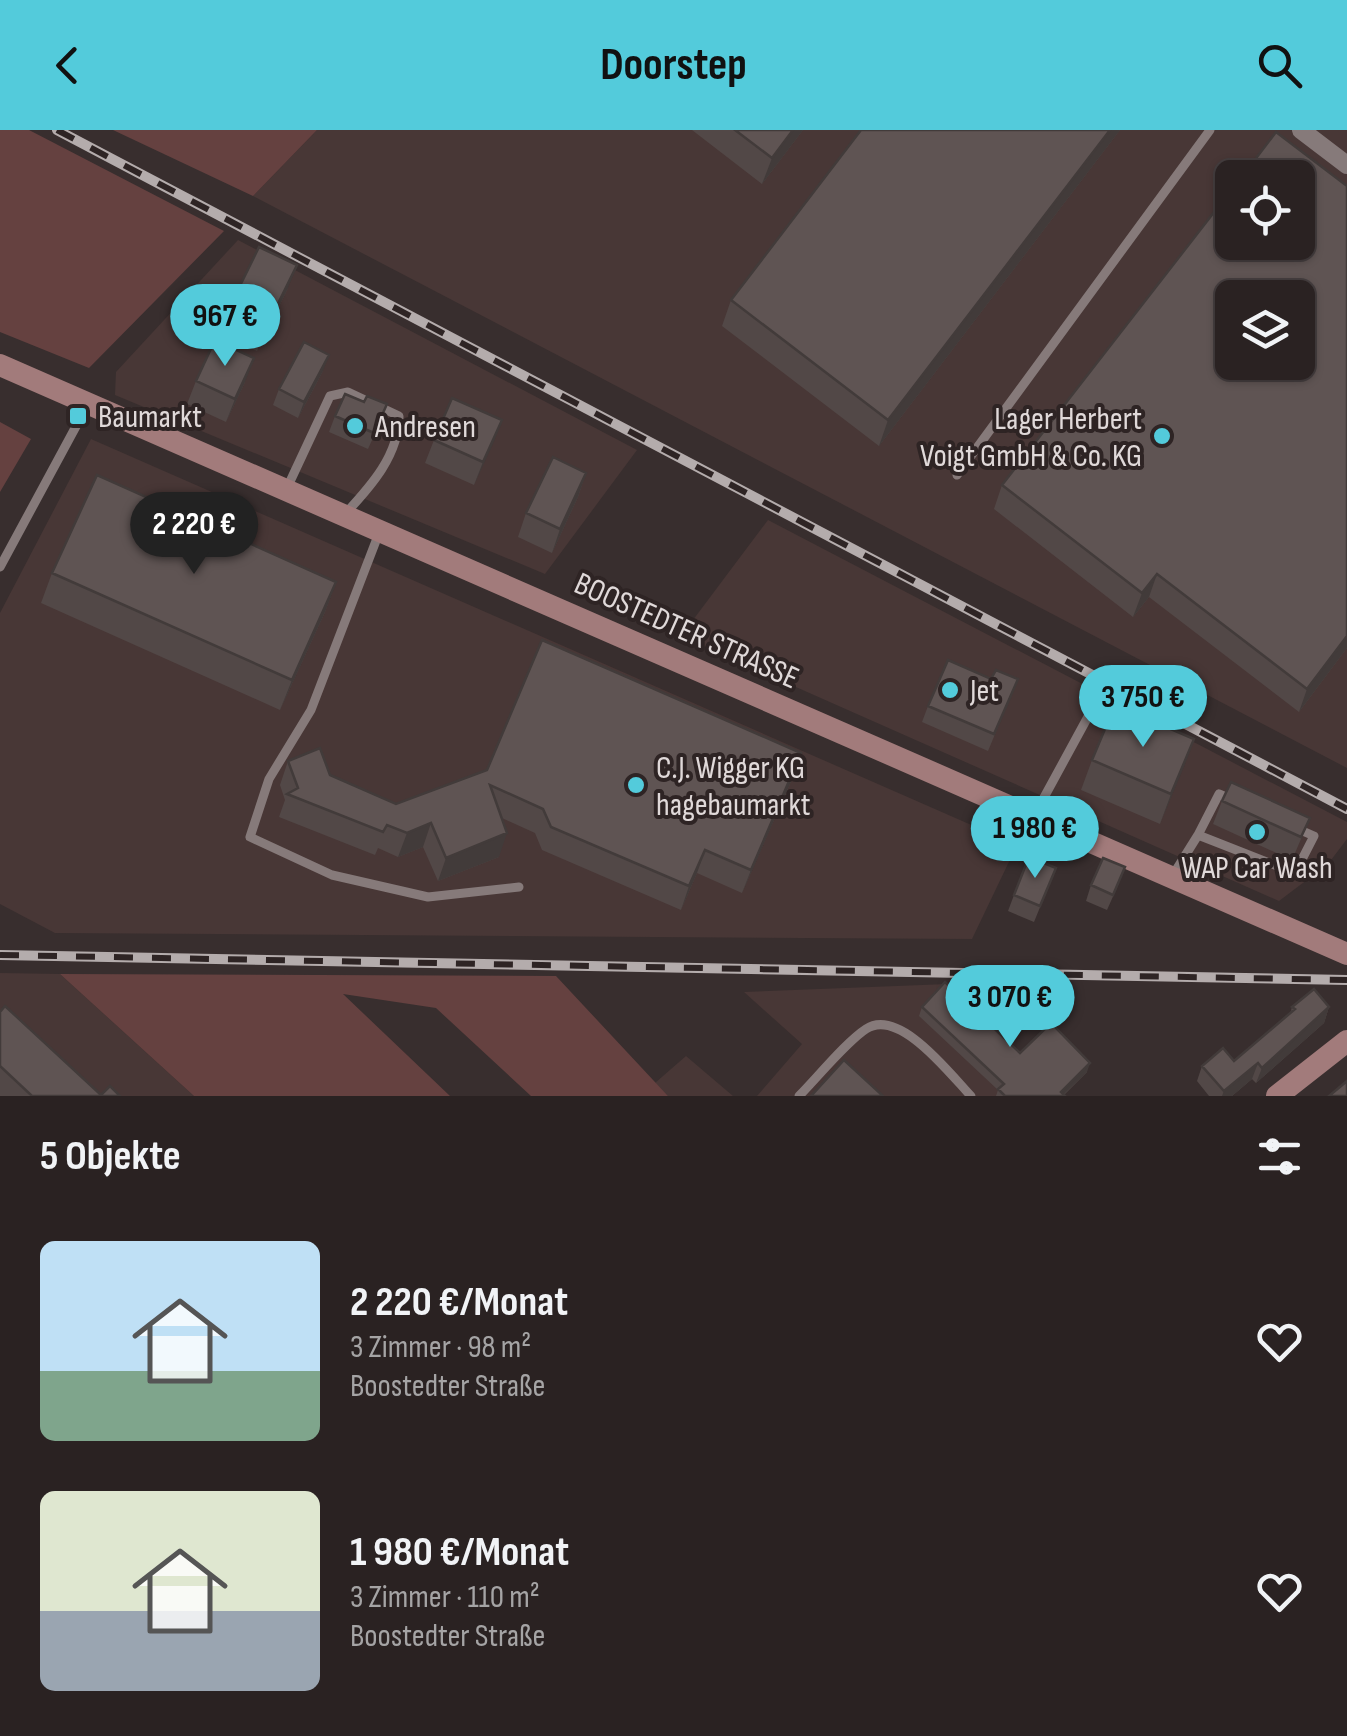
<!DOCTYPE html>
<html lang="de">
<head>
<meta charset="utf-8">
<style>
	body { margin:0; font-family:"Sofia Sans Condensed",sans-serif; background:#362f2f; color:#f1f3f6; height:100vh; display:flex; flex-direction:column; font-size:38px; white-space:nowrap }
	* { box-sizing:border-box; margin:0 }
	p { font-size:32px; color:#a5a4a5 }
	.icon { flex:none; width:55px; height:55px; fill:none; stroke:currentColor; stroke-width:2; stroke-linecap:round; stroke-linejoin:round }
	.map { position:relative; height:966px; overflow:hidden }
	.details { display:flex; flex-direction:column; background:#2a2222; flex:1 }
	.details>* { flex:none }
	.buttons { position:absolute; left:1215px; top:30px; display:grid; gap:20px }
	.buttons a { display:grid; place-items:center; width:100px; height:100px; border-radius:15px; background:#2a2222; box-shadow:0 2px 8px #0004,0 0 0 2px #463f40; font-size:50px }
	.price { position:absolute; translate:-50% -85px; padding:0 22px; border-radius:35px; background:#53cbdb; color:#111; font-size:32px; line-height:65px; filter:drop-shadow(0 2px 5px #0008) }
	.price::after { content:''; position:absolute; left:50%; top:60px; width:30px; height:22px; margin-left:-15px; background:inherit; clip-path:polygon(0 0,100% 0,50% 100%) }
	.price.on { background:#222; color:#fff }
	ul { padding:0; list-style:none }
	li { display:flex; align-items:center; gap:30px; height:250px; padding:0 40px }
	li span { display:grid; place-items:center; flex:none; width:280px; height:200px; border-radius:15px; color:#555 }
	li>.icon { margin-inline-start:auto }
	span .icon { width:120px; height:120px; fill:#fffc; stroke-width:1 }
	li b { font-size:42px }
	h2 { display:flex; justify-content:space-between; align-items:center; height:120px; padding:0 40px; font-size:42px }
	header { display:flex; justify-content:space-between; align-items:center; height:130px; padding:0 40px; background:#53cbdb; color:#111; font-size:45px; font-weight:700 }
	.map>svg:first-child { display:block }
	.built { fill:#483736; fill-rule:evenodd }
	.green { fill:#654140 }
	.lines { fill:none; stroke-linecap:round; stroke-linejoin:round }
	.lane { stroke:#867a7a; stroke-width:9 }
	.street { stroke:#867a7a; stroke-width:18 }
	.secondary { stroke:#a27b7b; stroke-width:22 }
	.rail-casing { stroke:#b4acac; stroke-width:10 }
	.rail { stroke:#2e2424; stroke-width:6; stroke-dasharray:19; stroke-linecap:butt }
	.wall { fill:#524847 }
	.shaded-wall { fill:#423b3a }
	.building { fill:#5f5453; stroke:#423b3a; stroke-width:2.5; fill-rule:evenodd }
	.poi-dot { fill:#53cbdb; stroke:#2e2424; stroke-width:4 }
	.labels { text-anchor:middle; stroke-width:8; stroke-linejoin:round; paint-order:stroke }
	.poi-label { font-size:32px; fill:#e0d9d9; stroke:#2e2424; text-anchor:start }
	.street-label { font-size:32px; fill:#e0d9d9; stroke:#2e2424 }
</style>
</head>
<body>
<header><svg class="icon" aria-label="back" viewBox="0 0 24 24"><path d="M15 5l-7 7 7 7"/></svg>Doorstep<svg class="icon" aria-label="search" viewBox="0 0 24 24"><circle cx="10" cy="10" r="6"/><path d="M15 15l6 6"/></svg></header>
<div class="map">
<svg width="1347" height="966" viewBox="0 0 1347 966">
	<rect width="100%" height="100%" fill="#382e2e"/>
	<path class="built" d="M317,0H1347V638L253,66ZM1232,48H1298V112H1232ZM1232,168H1298V232H1232Z
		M238,110L637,320L545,444L115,265L116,242Z
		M91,309L1017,715L972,809L55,803L0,774V483Z
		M768,390L1347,692V709L1328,734L1279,771L681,506Z
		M0,843L60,844L194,966H0Z
		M948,854L1055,966H757L802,914L744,862Z
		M686,926L733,966H668L655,953Z"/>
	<path class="green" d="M0,0H29L224,101L89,238L0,202Z
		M113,0H317L253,66Z
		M0,292L31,309L0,362Z
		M60,844L556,846L668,966H531L436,878L343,864L450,966H194Z"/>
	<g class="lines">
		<path class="lane" d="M957,345L1210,0
			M287,358L330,266L348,262L399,286C399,325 371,356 346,383
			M379,403L311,580L269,649L250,707L332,745L428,767L519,757
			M0,437L87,276
			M1035,684L1090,583L1117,596
			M1198,705L1219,664L1233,670
			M1173,745L1198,705L1295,743L1314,706L1298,699
			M799,966C817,948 846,912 866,899C899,877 950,944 971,966"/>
		<path class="street" d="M1301,0L1347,35"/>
		<path class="secondary" d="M0,235L1347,824
			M1277,966L1347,911"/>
		<defs>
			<path id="rail" d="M57,0L1347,679
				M0,825L1347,850"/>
		</defs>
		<use href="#rail" class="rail-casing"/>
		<use href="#rail" class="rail"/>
	</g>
	<path class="wall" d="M692,0H803L762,54Z
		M861,0H1120L879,316L722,196L731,170Z
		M288,158L257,221L220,203L228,180Z
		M323,241L298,288L273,275L279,259Z
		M196,251L245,252L226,292L187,274Z
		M364,272L381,290L368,319L329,302L335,286Z
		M502,290L474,355L425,333L434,310Z
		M586,343L578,367L552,423L518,407L526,383Z
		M1002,355L1347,518L1299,582L1149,467L1133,487L994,379Z
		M52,443L336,452L325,482L280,580L41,473Z
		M991,549H1018L988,621L922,592L928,576Z
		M1194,609L1160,694L1081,660L1092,630Z
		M288,631L330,645L396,674L487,640L793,647L742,763L697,743L681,780L542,720L535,703L502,688L499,727L438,751L423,717L398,727L378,718L375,725L279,687L285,670L280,655Z
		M1222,671L1310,688L1292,730L1213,694Z
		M1056,738L1034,792L1008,781L1014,765Z
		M1119,753L1107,780L1086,771L1091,755Z
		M922,877L1020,923L1087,942L1064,965L1065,966H996L998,960L919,886Z
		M1292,877H1329L1324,893L1256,953L1252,949L1232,966H1209L1197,951L1202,936L1234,931L1290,884Z
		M0,882L101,965L120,966H0Z"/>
	<path class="shaded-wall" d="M793,0H803L762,54L772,28Z
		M1110,0H1120L879,316L888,290Z
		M297,135L288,158L257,221L266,198Z
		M329,225L323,241L298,288L304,272Z
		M254,228L245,252L226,292L235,269Z
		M502,290L493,314L474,355L483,332Z
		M586,343L578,367L552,423L560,399Z
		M1157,444L1149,467L1133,487L1142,463Z
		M336,452L325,482L280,580L292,550Z
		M1347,506V518L1299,582L1307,559Z
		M1194,609L1183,639L1160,694L1171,664Z
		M801,623L793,647L742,763L751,740Z
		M431,693L423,717L398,727L407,703Z
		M507,703L499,727L438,751L446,728Z
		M705,720L697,743L681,780L689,756Z
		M1329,877L1324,893L1256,953L1262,938Z
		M1090,933L1087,942L1062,966L1061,962Z
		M1258,933L1252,949L1232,966H1222L1224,961Z"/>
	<path class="building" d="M735,0H793L772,28Z
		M861,0H1110L888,290L731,170Z
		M1276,2L1347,56V506L1307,559L1157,444L1142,463L1002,355L1232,59V112H1298V48H1241ZM1232,168H1298V232H1232Z
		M259,117L297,135L266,198L228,180Z
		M215,210L254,228L235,269L196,251Z
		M304,212L329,225L304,272L279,259Z
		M345,264L364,272L367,266L387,274L374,303L335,286Z
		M452,268L502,290L483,332L434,310Z
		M553,327L586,343L560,399L526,383Z
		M97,345L336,452L292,550L52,443Z
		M542,510L801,623L751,740L705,720L689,756L551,697L543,679L490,655L507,703L446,728L431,693L407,703L387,695L383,702L287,664L298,658L288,631L320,618L330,645L396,674L487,640Z
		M948,530L991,549L996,540L1018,549L994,604L928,576Z
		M1115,575L1194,609L1171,664L1092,630Z
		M1231,652L1310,688L1301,707L1222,671Z
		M1029,727L1056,738L1040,776L1014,765Z
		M1103,728L1125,737L1113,765L1091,755Z
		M945,852L1020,923L1051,893L1090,933L1061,962L1065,966H1005L998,959L1004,954L922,877Z
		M1314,859L1329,877L1262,938L1258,933L1224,961L1202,936L1223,918L1234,931L1295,879L1292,877Z
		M5,876L101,965L110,956L120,966H32L0,936V882Z
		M844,930L883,966H811Z
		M1347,951V966H1329Z"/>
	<g class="poi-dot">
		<rect x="68" y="276" width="20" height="20" rx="5"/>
		<circle cx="355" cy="296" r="10"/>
		<circle cx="1162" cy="306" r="10"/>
		<circle cx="950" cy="560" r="10"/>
		<circle cx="636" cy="655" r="10"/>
		<circle cx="1257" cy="702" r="10"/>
	</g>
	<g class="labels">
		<g class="poi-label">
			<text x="98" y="297">Baumarkt</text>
			<text x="1142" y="299" text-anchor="end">Lager Herbert<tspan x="1142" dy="37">Voigt GmbH &amp; Co. KG</tspan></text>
			<text x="375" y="307">Andresen</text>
			<text x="970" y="571">Jet</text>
			<text x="656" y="648">C.J. Wigger KG<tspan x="656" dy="37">hagebaumarkt</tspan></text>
			<text x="1257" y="748" text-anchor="middle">WAP Car Wash</text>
		</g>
		<g class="street-label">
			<text transform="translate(687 500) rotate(24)" y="11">BOOSTEDTER STRASSE</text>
		</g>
	</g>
</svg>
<div class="buttons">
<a><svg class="icon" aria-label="locate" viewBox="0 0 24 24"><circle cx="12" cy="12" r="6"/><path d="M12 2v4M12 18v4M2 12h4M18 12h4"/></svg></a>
<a><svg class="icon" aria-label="layers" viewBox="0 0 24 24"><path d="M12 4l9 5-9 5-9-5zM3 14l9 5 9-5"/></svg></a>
</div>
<b class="price" style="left:225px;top:239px">967 €</b>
<b class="price on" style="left:194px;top:447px">2 220 €</b>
<b class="price" style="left:1143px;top:620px">3 750 €</b>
<b class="price" style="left:1035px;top:751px">1 980 €</b>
<b class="price" style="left:1010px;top:920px">3 070 €</b>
</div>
<section class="details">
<h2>5 Objekte<svg class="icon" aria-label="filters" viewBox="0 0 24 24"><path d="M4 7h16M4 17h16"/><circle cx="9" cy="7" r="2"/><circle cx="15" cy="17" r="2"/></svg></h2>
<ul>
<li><span style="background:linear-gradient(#bfe0f5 65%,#7fa58c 0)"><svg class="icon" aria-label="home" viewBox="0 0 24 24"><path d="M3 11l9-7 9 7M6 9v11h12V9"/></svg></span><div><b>2 220 €/Monat</b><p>3 Zimmer · 98 m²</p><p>Boostedter Straße</p></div><svg class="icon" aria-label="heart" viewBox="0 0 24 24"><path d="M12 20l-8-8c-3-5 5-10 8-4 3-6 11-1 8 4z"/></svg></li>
<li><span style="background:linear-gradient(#dfe7d0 60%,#9aa5b1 0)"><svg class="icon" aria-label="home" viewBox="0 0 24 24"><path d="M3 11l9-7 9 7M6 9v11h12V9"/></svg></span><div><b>1 980 €/Monat</b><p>3 Zimmer · 110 m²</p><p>Boostedter Straße</p></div><svg class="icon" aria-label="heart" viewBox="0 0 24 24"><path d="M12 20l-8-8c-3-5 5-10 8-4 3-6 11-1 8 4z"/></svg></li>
</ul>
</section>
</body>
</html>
